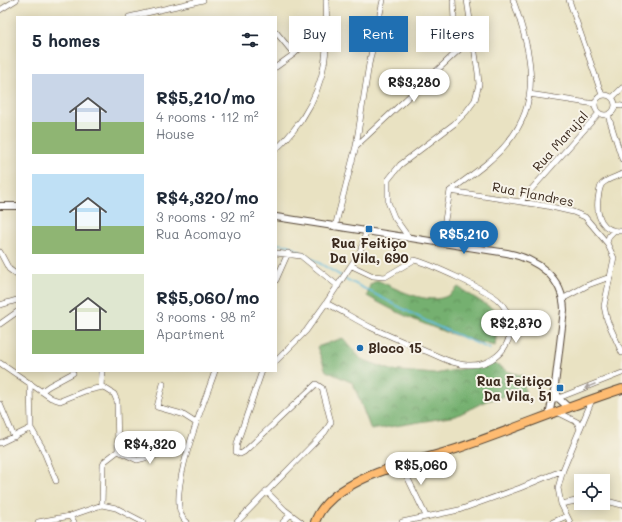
<!DOCTYPE html>
<html lang="en">
<head>
<meta charset="utf-8">
<style>
	body { margin:0; font-family:Mali,sans-serif; background:#f6f6f7; color:#1f2937; height:100vh; display:flex; flex-direction:column; font-size:15px; white-space:nowrap }
	* { box-sizing:border-box; margin:0 }
	p { font-size:13px; color:#747a83 }
	.icon { flex:none; width:22px; height:22px; fill:none; stroke:currentColor; stroke-width:2; stroke-linecap:round; stroke-linejoin:round }
	.map { position:relative; flex:1; overflow:hidden }
	.panel { position:absolute; left:16px; top:16px; width:261px; height:356px; display:flex; flex-direction:column; background:#fff; border-radius:0px; box-shadow:0 2px 10px #0003 }
	.panel>* { flex:none }
	.top-card { position:absolute; left:289px; top:16px; width:273px; height:36px; display:flex; gap:8px }
	.controls { position:absolute; left:574px; top:474px; display:grid; gap:8px }
	.controls a { display:grid; place-items:center; width:36px; height:36px; border-radius:0px; background:#fff; box-shadow:0 2px 10px #0003; font-size:20px }
	.price { position:absolute; translate:-50% -34px; padding:0 9px; border-radius:14px; background:#fff; color:#222; font-size:13px; line-height:26px; filter:drop-shadow(0 1px 2px #0008) }
	.price::after { content:''; position:absolute; left:50%; top:24px; width:12px; height:9px; margin-left:-6px; background:inherit; clip-path:polygon(0 0,100% 0,50% 100%) }
	.price.on { background:#1f6fb2; color:#fff }
	ul { padding:0; list-style:none }
	li { display:flex; align-items:center; gap:12px; height:100px; padding:0 16px }
	li span { display:grid; place-items:center; flex:none; width:112px; height:80px; border-radius:0px; color:#555 }
	li>.icon { margin-inline-start:auto }
	span .icon { width:48px; height:48px; fill:#fffc; stroke-width:1 }
	li b { font-size:17px }
	h2 { display:flex; justify-content:space-between; align-items:center; height:48px; padding:0 16px; font-size:17px }
	.pill { padding:0 14px; border-radius:0px; background:#fff; box-shadow:0 2px 10px #0003; font-size:14px; line-height:36px }
	.pill.on { background:#1f6fb2; color:#fff }
	.map>svg:first-child { display:block }
	.forest { fill:url(#forest-crowns); stroke:#586d46 }
	.lines { fill:none; stroke-linecap:round; stroke-linejoin:round }
	.stream { stroke:#62bcdf; stroke-width:1.5 }
	.minor-casing { stroke:#554637; stroke-width:6 }
	.tertiary-casing { stroke:#554637; stroke-width:8 }
	.primary-casing { stroke:#554637; stroke-width:10 }
	.minor { stroke:#fff; stroke-width:5 }
	.tertiary { stroke:#fff; stroke-width:6 }
	.primary { stroke:#febb71; stroke-width:8 }
	.oneway { fill:#a79f9a }
	.poi-dot { fill:#1f6fb2; stroke:#f7f3e8; stroke-width:1.5 }
	.labels { text-anchor:middle; stroke-width:4; stroke-linejoin:round; paint-order:stroke }
	.street-label { font-size:13px; fill:#3b2a1e; stroke:#f7f3e8 }
	.poi-label { font-size:13px; font-weight:bold; fill:#3b2a1e; stroke:#f7f3e8 }
</style>
</head>
<body>
<div class="map">
<svg width="622" height="522" viewBox="0 0 622 522">
	<defs>
		<pattern id="forest-crowns" width="20" height="18" patternUnits="userSpaceOnUse"><rect width="20" height="18" fill="#75b06f"/><path d="M2 6a3 3 0 1 1 6 0M12 15a3 3 0 1 1 6 0" fill="none" stroke="#618f5b"/></pattern>
	</defs>
	<rect width="100%" height="100%" fill="#f7f3e8"/>
	<filter id="ink" filterUnits="userSpaceOnUse"><feTurbulence type="fractalNoise" baseFrequency=".025" numOctaves="2"/><feDisplacementMap in="SourceGraphic" scale="8" xChannelSelector="R" yChannelSelector="G"/><feConvolveMatrix kernelMatrix="1 2 1 2 8 2 1 2 1" color-interpolation-filters="sRGB"/></filter>
	<filter id="wash" filterUnits="userSpaceOnUse"><feTurbulence type="fractalNoise" baseFrequency=".012" numOctaves="4" result="noise"/><feDisplacementMap in="SourceGraphic" scale="16" xChannelSelector="R" yChannelSelector="G"/><feGaussianBlur stdDeviation="0.9" result="paint"/><feColorMatrix in="noise" values="0 0 0 0 0 0 0 0 0 0 0 0 0 0 0 0 0 1.4 0 .05"/><feComposite in="paint" operator="in"/></filter>
	<g filter="url(#wash)">
		<rect width="100%" height="100%" fill="#e9e2c2"/>
		<path class="forest" d="M377,280C395,288 429,307 449,295C452,293 455,290 458,287L499,313L495,346C446,334 411,321 367,296L370,285Z
			M343,338L361,359L391,370L434,374L493,363L507,371L523,376L525,392L486,401L456,416L371,430L353,383L326,371L317,347Z"/>
		<g class="lines">
			<path class="stream" d="M276,244L289,245L341,276
				M344,278L432,324L490,349"/>
		</g>
	</g>
	<g filter="url(#ink)">
		<g class="lines">
			<defs>
				<path id="minor" d="M453,0L454,19L461,48L474,46
					M569,0L602,95
					M0,10L16,0
					M129,17L203,0
					M276,32L294,54
					M276,67L294,54L327,23
					M529,94L595,104
					M595 105a10 10 0 1 1 20 0a10 10 0 1 1-20 0Z
					M612,98L622,88
					M615,105L622,106
					M608,115L622,159
					M356,146L461,48
					M276,149C287,140 294,130 302,119C328,79 328,46 326,0
					M622,174C616,177 607,179 602,184C599,188 599,194 598,199C596,216 602,232 622,231
					M450,191C470,176 493,161 508,142C544,99 530,47 513,0
					M521,201L599,113
					M335,227L356,146L369,64L383,0
					M409,238L394,217L388,202V180L400,165L454,124L466,112L475,100L479,84L478,73L467,0
					M441,243L450,191L547,206L573,212L585,217L607,243L614,258L604,306L607,320L622,353
					M607,243L609,236L614,231
					M0,252L9,269L17,275
					M276,253L301,256L338,286
					M276,280L288,253
					M564,298L588,285L610,277
					M326,303C342,311 356,320 372,328C389,336 407,343 425,351C439,356 453,365 468,365C504,367 525,327 499,301C490,291 428,263 414,260L385,277L373,276L352,266
					M0,305L17,300
					M0,324L17,312
					M276,361L306,331L326,303L360,252L366,232
					M0,363L51,398L60,401L85,391L103,387L114,394L117,401L118,451L105,461L103,465L102,505L70,516L38,522
					M163,384L157,407L182,414L196,423
					M101,387L102,371
					M42,391L49,386L73,373
					M556,399L622,373
					M0,404L14,437
					M557,412L577,422L580,429
					M31,428L42,447L56,481
					M0,443L31,428L30,383
					M118,451L137,460L188,447
					M401,464L426,516
					M266,491L285,510L301,522
					M603,500L622,505
					M561,504L581,500
					M102,505L116,508L143,522
					M70,516L74,522
					M187,522C160,505 207,396 215,371
					M237,522L325,432L331,422L322,388L316,384L244,452L240,454L236,452L237,443L262,371
					M283,522L290,515
					M402,522L459,510L520,488L563,470
					M553,522L567,516
					M570,522L561,504L558,488L563,470L592,400"/>
				<path id="tertiary" d="M0,206H17
					M276,217L507,253C537,259 563,277 564,310L555,385L549,415
					M556,388L558,398L569,408"/>
				<path id="primary" d="M315,522C321,505 338,492 353,484C386,466 422,460 456,449C512,430 566,407 622,389"/>
			</defs>
			<use href="#minor" class="minor-casing"/>
			<use href="#tertiary" class="tertiary-casing"/>
			<use href="#primary" class="primary-casing"/>
			<use href="#minor" class="minor"/>
			<use href="#tertiary" class="tertiary"/>
			<use href="#primary" class="primary"/>
		</g>
		<defs><path id="oneway-solid" d="M-6-.8H1V-3.2L6.5 0L1 3.2V.8H-6Z"/></defs>
		<use class="oneway" href="#oneway-solid" transform="translate(590 386) rotate(158)"/>
	</g>
	<g class="poi-dot">
		<rect x="365" y="225" width="8" height="8" rx="2"/>
		<circle cx="360" cy="348" r="4"/>
		<rect x="556" y="384" width="8" height="8" rx="2"/>
	</g>
	<g class="labels">
		<g class="street-label">
			<text transform="translate(560 141) rotate(-48)" y="5">Rua Marujal</text>
			<text transform="translate(533 194) rotate(11)" y="5">Rua Flandres</text>
		</g>
		<g class="poi-label">
			<text x="369" y="248">Rua Feitiço<tspan x="369" dy="15">Da Vila, 690</tspan></text>
			<text x="368" y="353" text-anchor="start">Bloco 15</text>
			<text x="552" y="386" text-anchor="end">Rua Feitiço<tspan x="552" dy="15">Da Vila, 51</tspan></text>
		</g>
	</g>
</svg>
<div class="controls">
<a><svg class="icon" aria-label="locate" viewBox="0 0 24 24"><circle cx="12" cy="12" r="6"/><path d="M12 2v4M12 18v4M2 12h4M18 12h4"/></svg></a>
</div>
<b class="price" style="left:414px;top:103px">R$3,280</b>
<b class="price on" style="left:464px;top:255px">R$5,210</b>
<b class="price" style="left:516px;top:344px">R$2,870</b>
<b class="price" style="left:150px;top:465px">R$4,320</b>
<b class="price" style="left:421px;top:486px">R$5,060</b>
<div class="top-card">
<a class="pill">Buy</a>
<a class="pill on">Rent</a>
<a class="pill">Filters</a>
</div>
<section class="panel">
<h2>5 homes<svg class="icon" aria-label="filters" viewBox="0 0 24 24"><path d="M4 7h16M4 17h16"/><circle cx="9" cy="7" r="2"/><circle cx="15" cy="17" r="2"/></svg></h2>
<ul>
<li><span style="background:linear-gradient(#c9d6e8 60%,#8fb573 0)"><svg class="icon" aria-label="home" viewBox="0 0 24 24"><path d="M3 11l9-7 9 7M6 9v11h12V9"/></svg></span><div><b>R$5,210/mo</b><p>4 rooms · 112 m²</p><p>House</p></div></li>
<li><span style="background:linear-gradient(#bfe0f5 65%,#8fb573 0)"><svg class="icon" aria-label="home" viewBox="0 0 24 24"><path d="M3 11l9-7 9 7M6 9v11h12V9"/></svg></span><div><b>R$4,320/mo</b><p>3 rooms · 92 m²</p><p>Rua Acomayo</p></div></li>
<li><span style="background:linear-gradient(#dfe7d0 70%,#8fb573 0)"><svg class="icon" aria-label="home" viewBox="0 0 24 24"><path d="M3 11l9-7 9 7M6 9v11h12V9"/></svg></span><div><b>R$5,060/mo</b><p>3 rooms · 98 m²</p><p>Apartment</p></div></li>
</ul>
</section>
</div>
</body>
</html>
